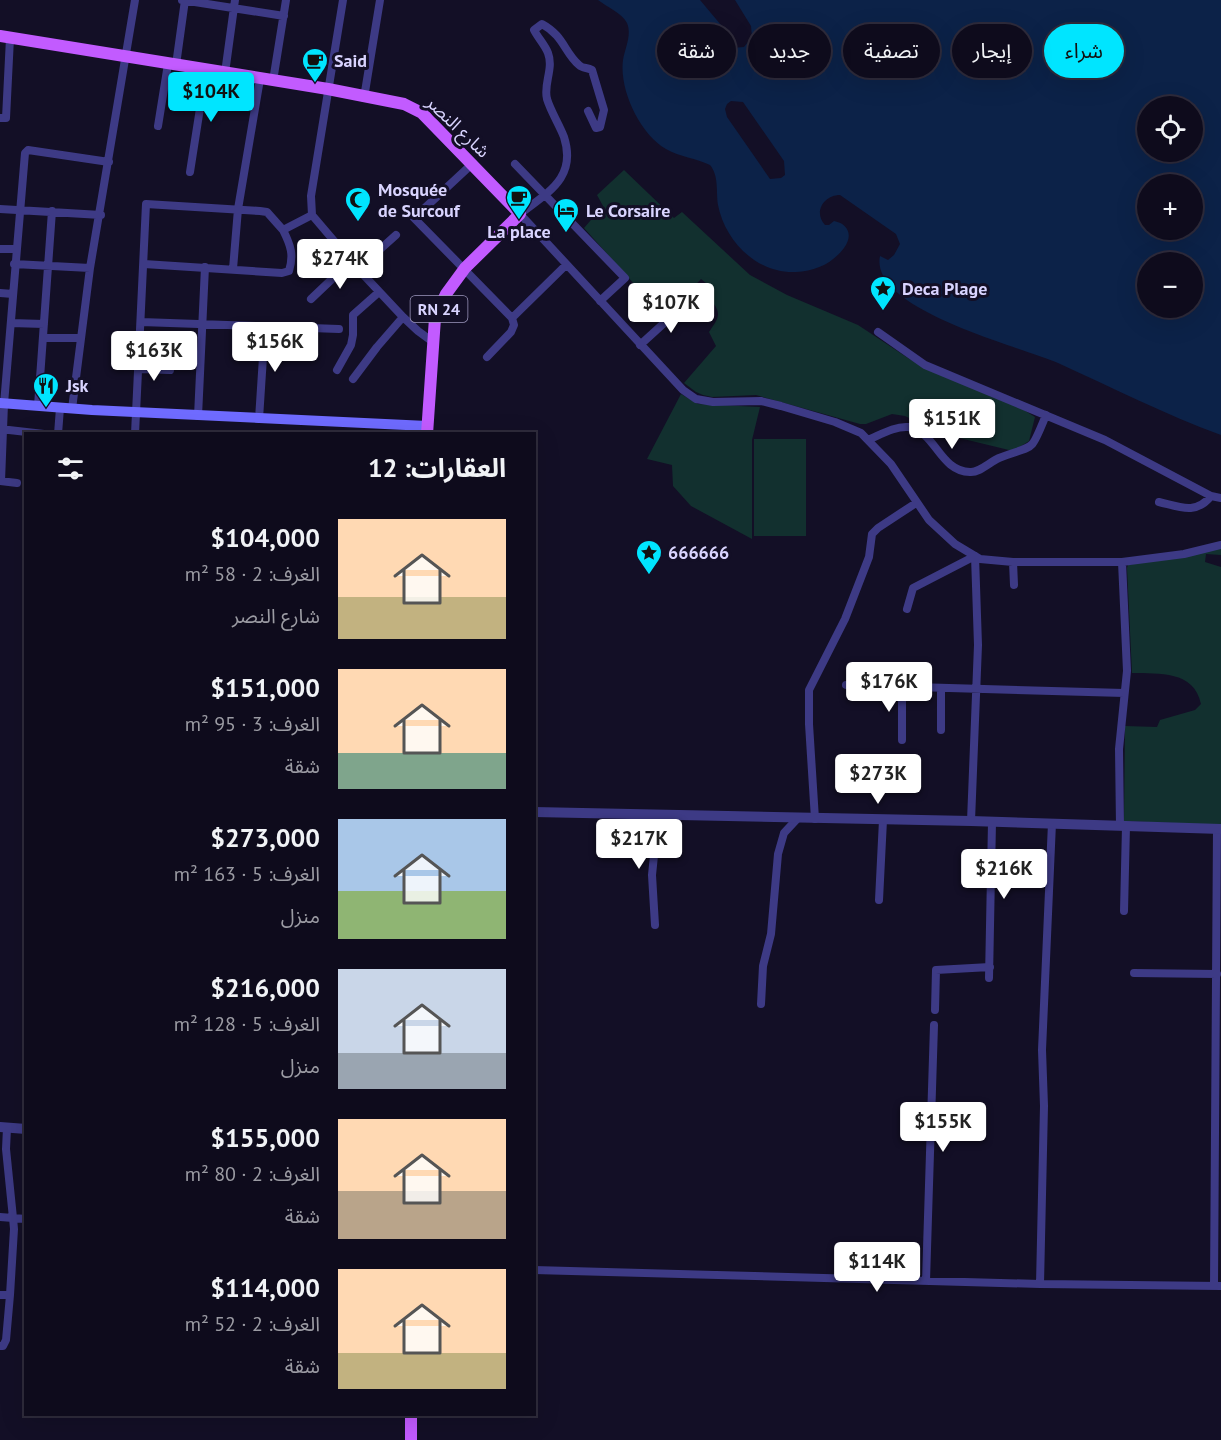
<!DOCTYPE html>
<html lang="ar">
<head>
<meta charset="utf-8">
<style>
	body { margin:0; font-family:"PT Sans","Noto Sans Arabic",sans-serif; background:#171425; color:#f1f3f6; direction:rtl; height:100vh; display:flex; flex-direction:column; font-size:22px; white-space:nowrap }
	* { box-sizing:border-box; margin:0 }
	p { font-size:20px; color:#9b9ba3 }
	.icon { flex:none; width:33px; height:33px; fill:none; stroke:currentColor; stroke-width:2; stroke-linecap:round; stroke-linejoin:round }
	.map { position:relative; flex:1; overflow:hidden; direction:ltr }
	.details { position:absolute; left:24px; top:432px; width:512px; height:984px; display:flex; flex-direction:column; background:#0e0b1c; border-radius:0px; box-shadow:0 6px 24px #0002,0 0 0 2px #2e2b3b; direction:rtl }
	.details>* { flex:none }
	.banner { position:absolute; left:554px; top:24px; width:570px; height:54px; direction:rtl; display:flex; gap:12px }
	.buttons { position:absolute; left:1137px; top:96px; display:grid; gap:12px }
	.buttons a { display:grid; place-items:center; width:66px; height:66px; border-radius:50%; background:#0e0b1c; box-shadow:0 6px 24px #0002,0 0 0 2px #2e2b3b; font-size:30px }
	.price { position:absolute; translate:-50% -51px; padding:0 14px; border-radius:6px; background:#fff; color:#222; font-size:20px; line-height:39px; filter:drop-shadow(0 2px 3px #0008) }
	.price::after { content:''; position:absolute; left:50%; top:36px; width:18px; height:14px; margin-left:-9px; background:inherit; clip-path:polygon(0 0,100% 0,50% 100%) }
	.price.selected { background:#00e5ff; color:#111 }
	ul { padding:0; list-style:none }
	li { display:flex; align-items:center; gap:18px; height:150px; padding:0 30px }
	li span { display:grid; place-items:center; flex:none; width:168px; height:120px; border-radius:0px; color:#555 }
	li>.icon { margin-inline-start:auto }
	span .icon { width:72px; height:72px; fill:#fffc; stroke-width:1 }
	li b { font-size:26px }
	h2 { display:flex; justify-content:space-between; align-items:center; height:72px; padding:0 30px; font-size:26px }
	.tag { padding:0 21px; border-radius:27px; background:#0e0b1c; box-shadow:0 6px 24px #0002,0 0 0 2px #2e2b3b; font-size:21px; line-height:54px }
	.tag.selected { background:#00e5ff; color:#111 }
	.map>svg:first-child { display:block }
	.green { fill:#12302f }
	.water { fill:#0c2248; fill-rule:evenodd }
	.pier { fill:#130f26 }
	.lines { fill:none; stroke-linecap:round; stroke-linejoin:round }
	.minor { stroke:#3d3a85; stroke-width:8 }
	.tertiary { stroke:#3d3a85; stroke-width:10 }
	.secondary { stroke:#6f6bff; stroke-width:10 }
	.primary { stroke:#c25bff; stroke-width:12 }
	.labels { text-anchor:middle; stroke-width:6; stroke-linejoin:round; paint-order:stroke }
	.shield { fill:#130f26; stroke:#9e99be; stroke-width:1.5 }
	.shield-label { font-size:16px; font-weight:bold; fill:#d9d4ff }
	.poi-label { font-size:18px; font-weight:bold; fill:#d9d4ff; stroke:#130f26; text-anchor:start }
	.street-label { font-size:18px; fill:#d9d4ff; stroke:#130f26 }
</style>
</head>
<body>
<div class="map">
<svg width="1221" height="1440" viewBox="0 0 1221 1440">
	<rect width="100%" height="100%" fill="#130f26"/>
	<path class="green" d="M624,170L674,218L682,212L750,275L787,295L858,325L911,360L1016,405L1035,417L1029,441L1013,451L943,434L905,416L892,414L866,424H860L756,395L712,397L703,395L696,392L684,383L716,346L709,332C720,316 722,313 709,298L711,287L701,279L676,306L663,294L652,304L584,228L603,206L597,195Z
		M681,394L698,404L760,407L752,440V539L691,506L673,486L672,465L647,459Z
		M754,439H806V536H754Z
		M1221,548V555L1206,554L1205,562L1221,567V825L1124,821L1125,726L1157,727L1160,720L1195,710L1201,704C1194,670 1159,674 1132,673L1127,568L1128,565Z"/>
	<path class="water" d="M598,0H1221V435C1164,414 1113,388 1058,363C1022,347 869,310 880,256L888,260L894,255L900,244L896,234L840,195C824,195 813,212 825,225H829L834,221C849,224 853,236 844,248C832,264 815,271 796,272C757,274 725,241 718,205C716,191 719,176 710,165C696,158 680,157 666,149C640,134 619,90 623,60C625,48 632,35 627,23C622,13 607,7 598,0ZM1148,106H1192V152H1148ZM1148,184H1192V230H1148ZM1148,262H1192V308H1148Z"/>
	<path class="pier" d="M700,0H735L751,26L752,37L744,47L733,48L725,42L726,31Z
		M731,101L743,102L784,161L785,175L781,178L770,179L727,117L725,109L727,104Z"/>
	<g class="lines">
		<path class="minor" d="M182,0L284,16
			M343,0L311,196L312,215L358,269L403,317L418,331L433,342
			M176,65L185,0
			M225,73L235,0
			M273,81L286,0
			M364,98L380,0
			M588,111L596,128L600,127L604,110L592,70C587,67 583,69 579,65C564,52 564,36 542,24L534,30C538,38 545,45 548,53C554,69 543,84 547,99C551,112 559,124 564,137C577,178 548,192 520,214L683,390L696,399L713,402L761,401L781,406L835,422L861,433L891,464L929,520L955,544L980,559L1013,562H1122L1127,671L1119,749L1120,826
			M0,118H6L10,38
			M158,126L168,64
			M472,164L414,218L512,318L566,265
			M515,164L625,278L600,301
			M190,172L206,70
			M0,209L101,215
			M0,249H15
			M14,264L90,268
			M144,264L282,273L289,271C294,255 291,246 283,230
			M233,269L238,209L260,79
			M358,269L396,235
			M0,293L13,294
			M311,299L351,261
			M141,322L339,329
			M11,323L44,324
			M878,332L925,365L1105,440L1211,496L1221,498
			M43,338H80
			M640,345L685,304
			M487,357L511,332L514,325L512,318
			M139,369L170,370
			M337,370L351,345L353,335V315L379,292
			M353,379L377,347L403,317
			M38,406L52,211
			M72,409L90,268L135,0
			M198,416L205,267
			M259,419L265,326
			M0,429L44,434
			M58,434L60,408
			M135,434L146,204L260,211L267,212L283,230L312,215
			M868,440C880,435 895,426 908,427C936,431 939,471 970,472C979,473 990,462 999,458C1036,444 1030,454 1046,415
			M0,481L17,483
			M1,481L4,404L25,153L28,150L109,162
			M1159,502C1180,507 1196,515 1211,496
			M1013,562L1014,585
			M1122,562L1184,554L1221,545
			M907,609L913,588L975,556L978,645L971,821
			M846,685L1124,693
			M941,688V730
			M902,740V687
			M815,819L809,724V690L845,619L869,557L872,534L878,528L916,503
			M879,900L883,820
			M1124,911L1126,826
			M655,925L652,875L658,816
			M1134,973L1217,974
			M989,978L992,822
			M761,1004L763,966L771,934L778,854L784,833L797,819
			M935,1010L936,970L990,967
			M0,1217L13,1218L6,1149L7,1128
			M534,1270L1040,1284L1221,1286
			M926,1281L934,1025
			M1040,1284L1044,1106L1042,1050L1052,823
			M1214,1286L1217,828
			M0,1295H10L6,1340L3,1346H0
			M10,1295L14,1229L13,1218L26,1219"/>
		<path class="tertiary" d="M534,812L971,821L1221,829
			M0,1127L26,1129"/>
		<path class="secondary" d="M0,403L92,410L427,426"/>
		<path class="primary" d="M0,36L328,89L404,104L422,113L520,214L465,268L446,294L435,318L427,434
			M411,1440V1414"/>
	</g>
	<defs>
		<symbol id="cafe-pin" viewBox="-11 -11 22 30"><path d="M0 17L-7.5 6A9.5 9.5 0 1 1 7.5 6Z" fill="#00e5ff" stroke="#130f26"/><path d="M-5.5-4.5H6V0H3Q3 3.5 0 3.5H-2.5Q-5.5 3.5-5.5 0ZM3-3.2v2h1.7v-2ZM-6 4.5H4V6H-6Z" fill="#111"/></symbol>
		<symbol id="mosque-pin" viewBox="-11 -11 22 30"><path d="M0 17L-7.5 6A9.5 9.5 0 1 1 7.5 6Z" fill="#00e5ff" stroke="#130f26"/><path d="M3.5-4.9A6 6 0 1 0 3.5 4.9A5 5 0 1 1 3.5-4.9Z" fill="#111"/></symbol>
		<symbol id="hotel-pin" viewBox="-11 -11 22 30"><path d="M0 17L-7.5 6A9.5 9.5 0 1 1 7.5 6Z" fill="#00e5ff" stroke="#130f26"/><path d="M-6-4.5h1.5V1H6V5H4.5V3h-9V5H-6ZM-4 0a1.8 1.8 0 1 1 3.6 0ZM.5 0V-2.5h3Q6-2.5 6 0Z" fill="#111"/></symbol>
		<symbol id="sight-pin" viewBox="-11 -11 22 30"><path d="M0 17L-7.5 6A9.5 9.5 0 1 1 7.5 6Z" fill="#00e5ff" stroke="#130f26"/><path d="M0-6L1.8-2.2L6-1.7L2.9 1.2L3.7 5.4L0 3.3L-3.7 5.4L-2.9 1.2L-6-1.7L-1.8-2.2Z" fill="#111"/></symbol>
		<symbol id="restaurant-pin" viewBox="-11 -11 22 30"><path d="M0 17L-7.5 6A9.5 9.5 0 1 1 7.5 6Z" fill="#00e5ff" stroke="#130f26"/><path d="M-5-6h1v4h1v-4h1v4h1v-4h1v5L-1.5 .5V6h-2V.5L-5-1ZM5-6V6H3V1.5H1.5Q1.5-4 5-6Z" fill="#111"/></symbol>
	</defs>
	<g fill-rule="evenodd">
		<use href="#cafe-pin" x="300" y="46" width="30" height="40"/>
		<use href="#cafe-pin" x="504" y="183" width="30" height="40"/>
		<use href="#mosque-pin" x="343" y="185" width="30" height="40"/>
		<use href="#hotel-pin" x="551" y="196" width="30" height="40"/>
		<use href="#sight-pin" x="868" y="274" width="30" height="40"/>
		<use href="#restaurant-pin" x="31" y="371" width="30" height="40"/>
		<use href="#sight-pin" x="634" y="538" width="30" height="40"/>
	</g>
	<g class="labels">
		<rect class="shield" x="410.5" y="296" width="57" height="26" rx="4.5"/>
		<g class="shield-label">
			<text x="439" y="315">RN 24</text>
		</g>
		<g class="poi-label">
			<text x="334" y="67">Said</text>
			<text x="378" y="196">Mosquée<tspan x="378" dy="21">de Surcouf</tspan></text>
			<text x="586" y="217">Le Corsaire</text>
			<text x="519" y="238" text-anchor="middle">La place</text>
			<text x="902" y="295">Deca Plage</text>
			<text x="66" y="392">Jsk</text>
			<text x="668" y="559">666666</text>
		</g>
		<g class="street-label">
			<text transform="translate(458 127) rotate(44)" y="6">شارع النصر</text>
		</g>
	</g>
</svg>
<div class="buttons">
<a><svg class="icon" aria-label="locate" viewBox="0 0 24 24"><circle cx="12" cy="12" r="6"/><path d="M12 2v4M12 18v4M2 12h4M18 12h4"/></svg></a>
<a>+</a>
<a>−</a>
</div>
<b class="price selected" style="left:211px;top:123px">$104K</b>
<b class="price" style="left:340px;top:290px">$274K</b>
<b class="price" style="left:671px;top:334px">$107K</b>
<b class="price" style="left:275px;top:373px">$156K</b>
<b class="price" style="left:154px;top:382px">$163K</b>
<b class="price" style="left:952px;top:450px">$151K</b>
<b class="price" style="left:889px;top:713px">$176K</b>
<b class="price" style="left:878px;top:805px">$273K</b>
<b class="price" style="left:639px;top:870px">$217K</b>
<b class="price" style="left:1004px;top:900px">$216K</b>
<b class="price" style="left:943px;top:1153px">$155K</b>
<b class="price" style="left:877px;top:1293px">$114K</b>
<div class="banner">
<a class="tag selected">شراء</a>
<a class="tag">إيجار</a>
<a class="tag">تصفية</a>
<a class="tag">جديد</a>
<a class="tag">شقة</a>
</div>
<section class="details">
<h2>العقارات: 12<svg class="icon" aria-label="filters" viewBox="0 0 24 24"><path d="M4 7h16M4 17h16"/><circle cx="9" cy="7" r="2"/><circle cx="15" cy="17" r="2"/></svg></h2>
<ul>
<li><span style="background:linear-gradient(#ffd9b3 65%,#c2b280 0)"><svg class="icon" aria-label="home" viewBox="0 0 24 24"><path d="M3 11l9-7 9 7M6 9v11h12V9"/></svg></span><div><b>$104,000</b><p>الغرف: 2 · 58 m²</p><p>شارع النصر</p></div></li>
<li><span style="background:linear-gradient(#ffd9b3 70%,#7fa58c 0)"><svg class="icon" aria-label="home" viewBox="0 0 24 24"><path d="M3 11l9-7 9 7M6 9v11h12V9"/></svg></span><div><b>$151,000</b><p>الغرف: 3 · 95 m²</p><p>شقة</p></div></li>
<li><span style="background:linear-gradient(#a9c7e8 60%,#8fb573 0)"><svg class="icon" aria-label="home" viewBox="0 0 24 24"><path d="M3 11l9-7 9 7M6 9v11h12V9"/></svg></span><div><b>$273,000</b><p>الغرف: 5 · 163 m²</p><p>منزل</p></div></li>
<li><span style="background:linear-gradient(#c9d6e8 70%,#9aa5b1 0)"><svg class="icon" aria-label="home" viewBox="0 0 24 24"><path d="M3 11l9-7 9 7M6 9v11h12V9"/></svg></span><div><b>$216,000</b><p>الغرف: 5 · 128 m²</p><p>منزل</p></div></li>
<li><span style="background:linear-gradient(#ffd9b3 60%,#b9a48a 0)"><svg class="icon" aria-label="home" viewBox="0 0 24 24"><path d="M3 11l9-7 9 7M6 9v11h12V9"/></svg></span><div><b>$155,000</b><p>الغرف: 2 · 80 m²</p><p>شقة</p></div></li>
<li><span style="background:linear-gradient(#ffd9b3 70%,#c2b280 0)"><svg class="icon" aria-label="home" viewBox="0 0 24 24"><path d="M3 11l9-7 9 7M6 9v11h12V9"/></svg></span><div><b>$114,000</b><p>الغرف: 2 · 52 m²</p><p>شقة</p></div></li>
</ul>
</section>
</div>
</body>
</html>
